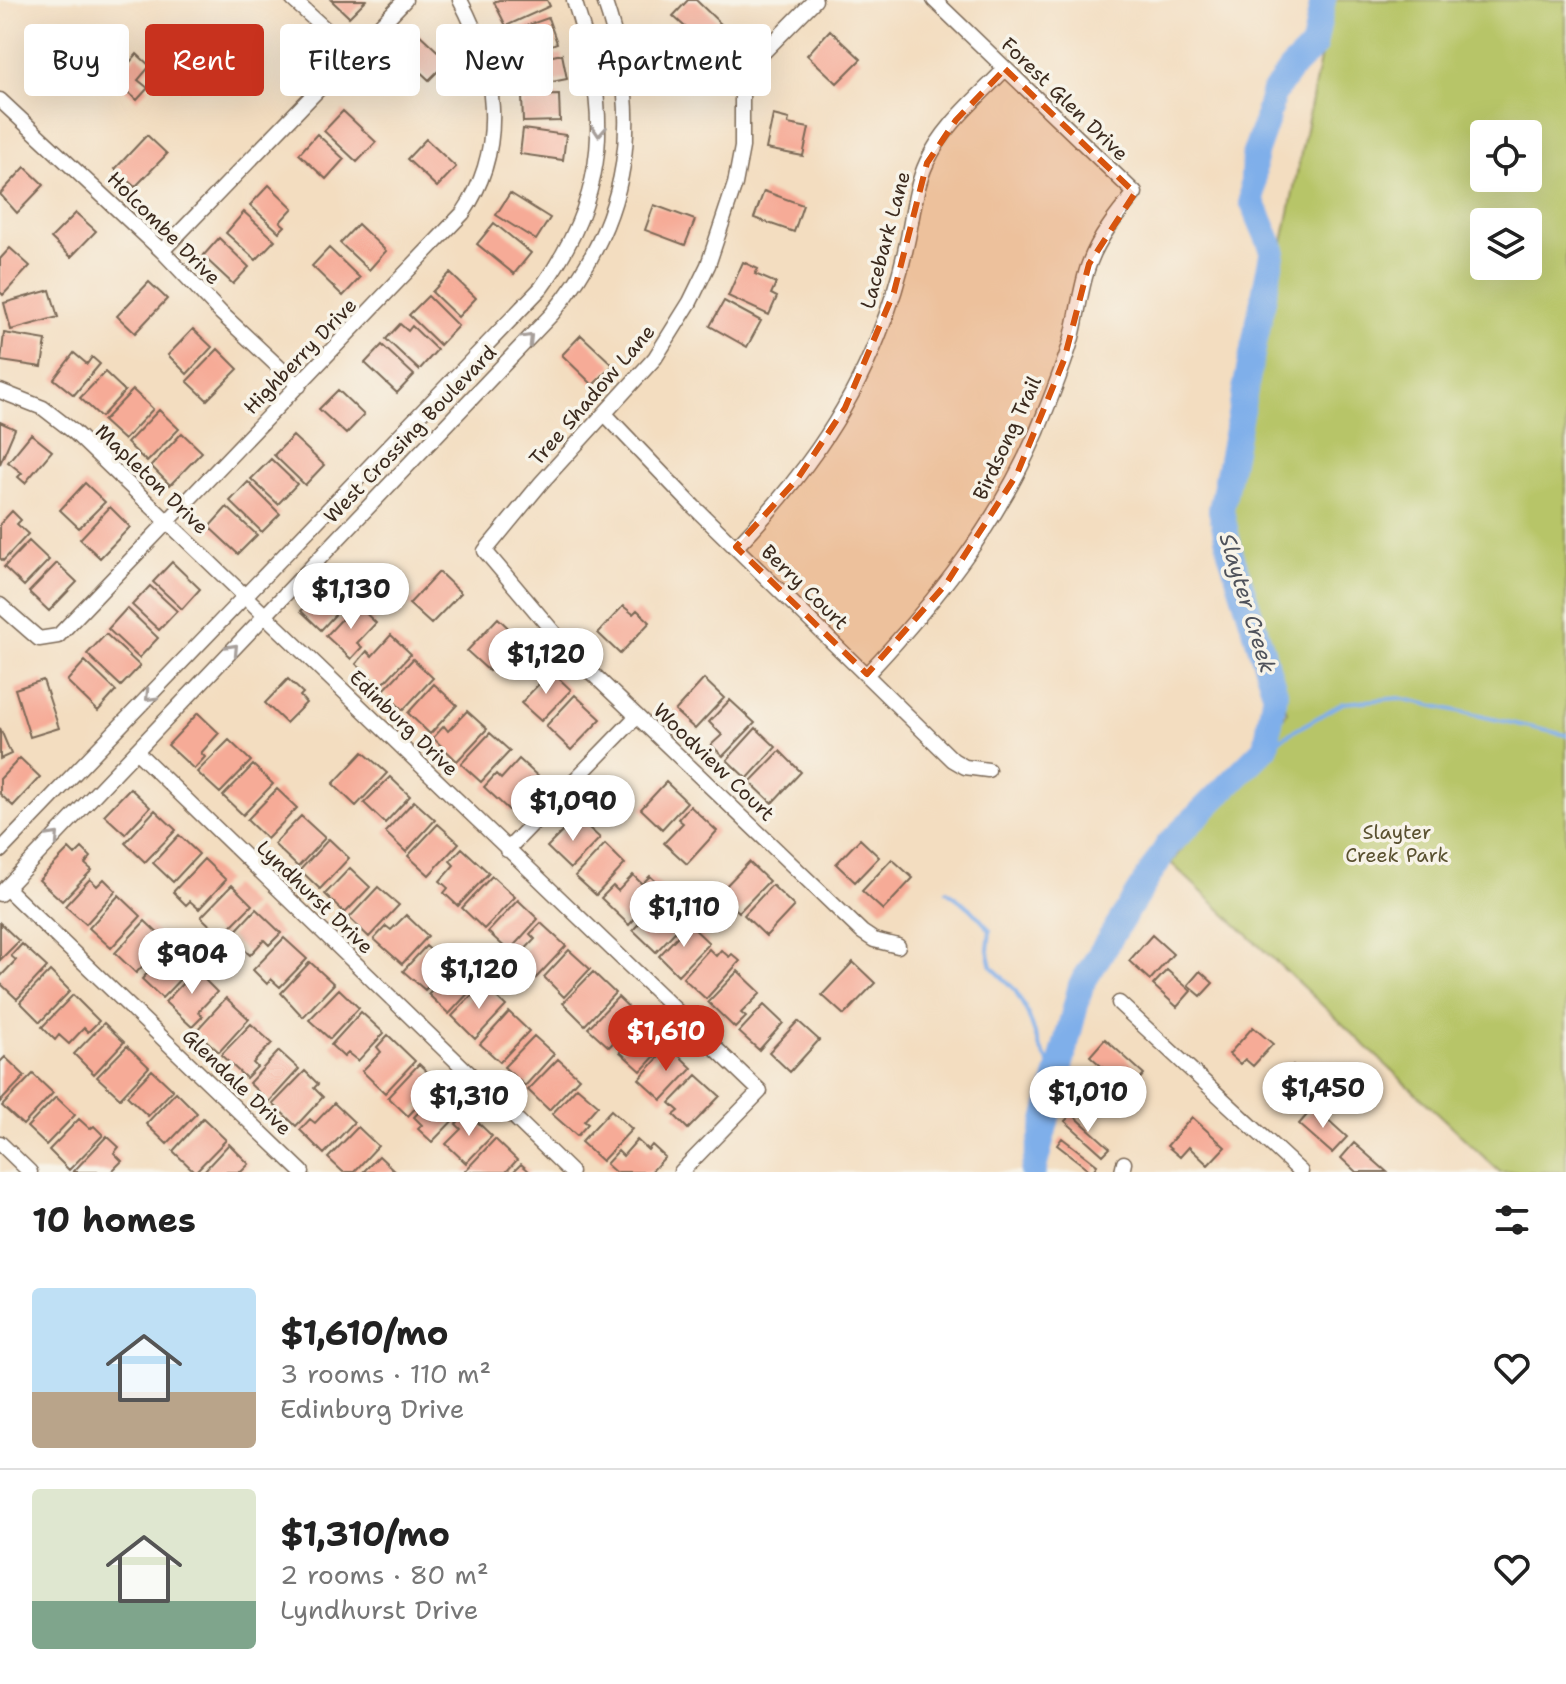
<!DOCTYPE html>
<html lang="en">
<head>
<meta charset="utf-8">
<style>
	body { margin:0; font-family:"Shantell Sans",sans-serif; background:#f6f6f6; color:#222; height:100vh; display:flex; flex-direction:column; font-size:30px; white-space:nowrap }
	* { box-sizing:border-box; margin:0 }
	p { font-size:26px; color:#767676 }
	.icon { flex:none; width:44px; height:44px; fill:none; stroke:currentColor; stroke-width:2; stroke-linecap:round; stroke-linejoin:round }
	.map { position:relative; height:1172px; overflow:hidden }
	.panel { display:flex; flex-direction:column; background:#fff; flex:1 }
	.panel>* { flex:none }
	.guide { position:absolute; left:24px; top:24px; width:800px; height:72px; display:flex; gap:16px }
	.fabs { position:absolute; left:1470px; top:120px; display:grid; gap:16px }
	.fabs a { display:grid; place-items:center; width:72px; height:72px; border-radius:8px; background:#fff; box-shadow:0 8px 32px #0002; font-size:40px }
	.price { position:absolute; translate:-50% -68px; padding:0 18px; border-radius:28px; background:#fff; color:#222; font-size:26px; line-height:52px; filter:drop-shadow(0 2px 4px #0008) }
	.price::after { content:''; position:absolute; left:50%; top:48px; width:24px; height:18px; margin-left:-12px; background:inherit; clip-path:polygon(0 0,100% 0,50% 100%) }
	.price.current { background:#c8321e; color:#fff }
	ul { padding:0; list-style:none }
	li { display:flex; align-items:center; gap:24px; height:200px; padding:0 32px }
	li+li { border-top:2px solid #e0e0e0 }
	li span { display:grid; place-items:center; flex:none; width:224px; height:160px; border-radius:8px; color:#555 }
	li>.icon { margin-inline-start:auto }
	span .icon { width:96px; height:96px; fill:#fffc; stroke-width:1 }
	li b { font-size:34px }
	h2 { display:flex; justify-content:space-between; align-items:center; height:96px; padding:0 32px; font-size:34px }
	.tag { padding:0 28px; border-radius:8px; background:#fff; box-shadow:0 8px 32px #0002; font-size:28px; line-height:72px }
	.tag.current { background:#c8321e; color:#fff }
	.map>svg:first-child { display:block }
	.green { fill:#b7c567; stroke:#797842; stroke-width:2; fill-rule:evenodd }
	.lines { fill:none; stroke-linecap:round; stroke-linejoin:round }
	.stream { stroke:#7fafea; stroke-width:4 }
	.river { stroke:#7fafea; stroke-width:26 }
	.building { fill:#f6ab97 }
	.minor-casing { stroke:#7b6957; stroke-width:17 }
	.minor { stroke:#fff; stroke-width:14 }
	.oneway { stroke:#a79f9a }
	.marked { fill:#d7540e; fill-opacity:0.2; stroke:#d7540e; stroke-width:6; stroke-dasharray:16 10; stroke-linejoin:round }
	.labels { text-anchor:middle; stroke-width:7; stroke-linejoin:round; paint-order:stroke }
	.street-label { font-size:20px; fill:#3b2a1e; stroke:#f7f3e8 }
	.park-label { font-size:20px; fill:#5a5130; stroke:#f7f3e8 }
	.water-label { font-size:22px; font-style:italic; fill:#4f525b; stroke:#f7f3e8 }
</style>
</head>
<body>
<div class="map">
<svg width="1566" height="1172" viewBox="0 0 1566 1172">
	<rect width="100%" height="100%" fill="#f7f3e8"/>
	<filter id="ink" filterUnits="userSpaceOnUse"><feTurbulence type="fractalNoise" baseFrequency=".0125" numOctaves="2"/><feDisplacementMap in="SourceGraphic" scale="16" xChannelSelector="R" yChannelSelector="G"/><feConvolveMatrix kernelMatrix="1 2 1 2 8 2 1 2 1" color-interpolation-filters="sRGB"/></filter>
	<filter id="wash" filterUnits="userSpaceOnUse"><feTurbulence type="fractalNoise" baseFrequency=".006" numOctaves="4" result="noise"/><feDisplacementMap in="SourceGraphic" scale="32" xChannelSelector="R" yChannelSelector="G"/><feGaussianBlur stdDeviation="1.8" result="paint"/><feColorMatrix in="noise" values="0 0 0 0 0 0 0 0 0 0 0 0 0 0 0 0 0 1.4 0 .05"/><feComposite in="paint" operator="in"/></filter>
	<g filter="url(#wash)">
		<rect width="100%" height="100%" fill="#f3ddc0"/>
		<path class="green" d="M1332,0H1566V1172H1500L1171,863L1287,712L1227,519ZM1484,134H1528V178H1484ZM1484,222H1528V266H1484Z"/>
		<g class="lines">
			<path class="stream" d="M1266,747L1343,703L1399,698L1566,735
				M947,891L970,908L990,930L988,950L992,967L1015,990L1028,1014L1040,1048L1057,1076"/>
			<path class="river" d="M1269,109L1273,94L1290,70L1314,46L1323,0
				M1033,1172L1081,985L1168,845L1266,747L1275,692L1230,551L1221,510L1273,250L1252,201L1254,156L1267,119"/>
		</g>
		<g id="blocks">
			<path class="building" d="M331,0H366L349,17Z
				M499,0H547L550,6L506,26L494,2Z
				M688,0H696L723,26L705,45L673,16Z
				M548,18L557,43L515,58L506,33Z
				M830,30L861,59L837,83L807,55Z
				M416,31L448,61L429,80L398,51Z
				M137,54L150,66L138,80L148,88L137,100L114,80Z
				M562,54L567,79L521,88L516,64Z
				M559,95L560,121L523,122L522,96Z
				M343,111L376,142L357,162L324,131Z
				M773,115L789,119L788,124L809,128L803,156L766,149Z
				M523,129L566,135L563,160L520,154Z
				M317,134L344,159L326,179L299,154Z
				M147,135L167,154L135,187L115,169Z
				M426,139L456,167L437,187L407,159Z
				M25,167L44,185L17,213L0,194Z
				M269,185L293,208L280,222L285,226L279,232L250,205Z
				M764,191L803,205L794,232L754,218Z
				M510,193L550,218L536,240L496,215Z
				M654,205L695,220L685,245L645,230Z
				M244,212L275,240L256,260L226,233Z
				M76,213L96,231L71,257L51,238Z
				M494,223L531,253L514,274L477,244Z
				M358,224L386,251L369,270L340,243Z
				M219,238L249,267L233,284L203,256Z
				M10,248L30,266L3,295L0,292V259Z
				M329,248L360,278L343,296L312,266Z
				M743,262L758,269L755,274L776,283L771,294L777,297L769,315L728,296Z
				M450,273L476,298L458,317L432,292Z
				M149,282L167,299L135,333L117,316Z
				M50,290L58,317L11,330L4,303Z
				M428,296L458,326L440,345L409,315Z
				M724,301L761,321L747,347L710,326Z
				M400,324L408,331L412,326L437,350L419,370L386,339Z
				M193,329L212,347L187,374L168,355Z
				M4,333L46,340L42,367L1,361Z
				M581,335L613,365L593,385L562,355Z
				M382,345L414,375L397,393L365,363Z
				M218,349L238,369L207,400L187,381Z
				M74,353L87,364L92,357L100,364L74,395L54,379Z
				M105,372L125,391L101,417L80,398Z
				M133,390L153,409L124,440L103,421Z
				M338,390L364,415L346,434L319,409Z
				M159,410L179,429L147,462L127,443Z
				M0,422L15,429L0,464Z
				M182,433L202,452L170,485L151,466Z
				M31,434L52,451L25,483L18,477L22,473L8,462Z
				M293,436L324,465L305,485L274,455Z
				M271,459L297,484L278,504L251,479Z
				M248,482L280,514L262,532L230,501Z
				M85,483L105,502L79,528L60,510Z
				M110,507L130,527L100,558L80,539Z
				M227,507L257,535L238,554L209,527Z
				M12,511L21,520L17,524L28,534L3,561L0,558V524Z
				M29,541L49,560L24,586L4,567Z
				M172,562L200,589L182,609L153,582Z
				M57,563L77,582L49,611L29,592Z
				M439,572L461,593L431,624L409,604Z
				M326,584L346,603L321,630L301,611Z
				M150,586L177,611L159,630L132,605Z
				M356,604L376,623L357,643L362,647L351,659L326,636Z
				M623,606L633,614L637,610L650,622L620,654L598,633Z
				M127,608L158,638L139,658L108,629Z
				M498,618L520,639L489,671L467,651Z
				M106,634L140,666L121,686L87,654Z
				M391,635L411,654L380,687L356,664L367,651L372,656Z
				M413,659L433,678L403,710L383,691Z
				M85,661L116,691L98,711L67,681Z
				M551,671L571,690L541,721L521,703Z
				M288,679L303,693L300,696L306,703L286,723L265,703Z
				M704,679L724,698L695,729L675,711Z
				M43,680L59,728L30,737L15,689Z
				M434,684L457,705L430,734L408,713Z
				M575,695L601,719L571,750L546,726Z
				M730,700L755,723L723,756L711,745L722,735L709,722Z
				M467,711L487,729L457,761L433,738L444,726L448,731Z
				M198,713L219,733L201,753L205,757L194,769L168,745Z
				M0,728L11,754L0,759Z
				M756,728L776,747L747,779L727,760Z
				M490,733L510,751L481,782L461,764Z
				M229,740L251,761L220,793L197,772Z
				M780,751L801,772L772,803L750,782Z
				M363,752L387,773L356,806L333,784Z
				M20,758L40,777L13,806L0,794V779Z
				M519,759L542,780L511,812L484,787L496,774L501,779Z
				M253,765L273,784L243,815L223,796Z
				M390,777L410,796L385,823L364,803Z
				M666,782L687,802L662,829L641,809Z
				M130,788L150,807L125,834L104,815Z
				M277,789L297,808L267,839L247,820Z
				M414,801L435,820L406,852L385,832Z
				M690,806L717,831L687,864L664,843L683,823L678,819Z
				M155,810L176,830L145,862L125,843Z
				M301,816L325,838L298,867L274,844Z
				M577,817L600,838L570,869L547,847Z
				M438,824L459,843L429,875L408,856Z
				M179,835L199,854L173,882L153,863Z
				M329,839L349,858L320,889L300,870Z
				M860,839L879,857L855,882L836,864Z
				M605,844L625,864L596,895L575,876Z
				M82,848L91,857L85,864L92,870L62,901L39,880L69,849L75,855Z
				M462,848L489,873L458,906L444,893L448,888L440,881L454,865L450,861Z
				M204,859L226,880L199,909L190,901L186,905L173,892Z
				M892,859L913,878L883,910L862,891Z
				M749,862L769,881L739,912L719,893Z
				M350,868L370,887L345,913L325,894Z
				M633,875L642,884L650,876L663,888L629,925L601,898L613,886L618,891Z
				M492,876L515,897L484,929L462,908Z
				M90,879L97,886L104,879L116,891L86,924L65,906Z
				M232,885L252,905L221,936L201,917Z
				M772,885L794,906L766,936L744,915Z
				M378,887L399,905L369,937L349,918Z
				M119,895L141,916L111,948L89,928Z
				M663,897L687,919L656,952L633,930Z
				M518,900L538,919L509,951L488,932Z
				M256,909L281,933L269,945L264,940L250,955L230,937Z
				M406,915L428,936L402,964L374,939L386,926L391,930Z
				M145,921L166,941L136,973L115,953Z
				M0,923L19,941L0,960Z
				M541,923L566,946L536,978L516,959L535,939L530,934Z
				M689,924L709,943L678,975L659,956Z
				M1152,935L1173,954L1150,980L1129,961Z
				M284,938L307,959L280,987L271,979L267,984L253,970Z
				M22,944L47,967L17,999L0,983V977L16,960L11,956Z
				M426,946L447,965L425,990L403,971Z
				M709,949L716,956L721,950L729,957L732,954L740,961L706,999L683,978Z
				M569,950L590,969L564,997L544,977Z
				M167,952L188,971L162,998L142,979Z
				M310,962L334,984L303,1017L281,993Z
				M853,962L875,983L844,1015L822,995Z
				M201,964L211,973L205,980L217,992L198,1012L203,1016L192,1027L165,1002Z
				M454,967L474,987L449,1014L428,994Z
				M1167,970L1191,991L1177,1007L1153,985Z
				M50,971L70,991L40,1022L20,1002Z
				M738,971L761,993L741,1013L746,1017L735,1028L708,1002Z
				M1200,971L1213,983L1201,996L1188,985Z
				M593,972L615,993L585,1025L563,1003Z
				M483,984L506,1006L475,1039L452,1016Z
				M339,989L359,1008L330,1039L309,1020Z
				M73,995L99,1021L88,1032L84,1028L69,1044L59,1035L55,1040L42,1027Z
				M618,997L638,1016L609,1047L588,1028Z
				M226,998L249,1019L219,1052L196,1031Z
				M764,1005L783,1023L759,1050L739,1032Z
				M361,1012L384,1033L358,1061L348,1053L344,1057L331,1045Z
				M509,1012L529,1031L500,1062L480,1044Z
				M641,1020L667,1043L641,1071L620,1052L635,1036L631,1031Z
				M798,1021L819,1040L790,1072L769,1052Z
				M104,1023L124,1042L94,1074L74,1054Z
				M251,1024L272,1043L253,1063L257,1067L246,1078L221,1055Z
				M1253,1027L1273,1044L1253,1066L1245,1059L1240,1064L1229,1054Z
				M388,1035L415,1061L385,1093L362,1071L381,1052L377,1047Z
				M534,1036L554,1054L525,1086L504,1067Z
				M1105,1039L1144,1074L1129,1091L1090,1056Z
				M127,1046L149,1067L120,1098L97,1077Z
				M669,1046L692,1068L662,1100L639,1079Z
				M279,1051L299,1069L269,1102L249,1083Z
				M5,1057L25,1076L0,1102V1062Z
				M558,1059L579,1078L549,1110L528,1090Z
				M419,1064L439,1083L408,1116L388,1097Z
				M1293,1065L1313,1083L1287,1111L1276,1100L1282,1094L1273,1087Z
				M152,1070L173,1090L148,1116L127,1096Z
				M305,1071L318,1084L314,1088L323,1097L296,1126L273,1104Z
				M33,1074L53,1093L23,1125L2,1106Z
				M697,1075L720,1096L688,1129L674,1115L679,1111L670,1103Z
				M577,1087L598,1105L584,1121L588,1124L577,1136L552,1114Z
				M442,1088L464,1109L432,1142L418,1129L422,1125L414,1117Z
				M176,1092L197,1113L167,1144L146,1124Z
				M56,1097L75,1115L46,1145L27,1127Z
				M334,1103L354,1122L324,1154L300,1130L310,1119L315,1123Z
				M1314,1107L1347,1137L1332,1153L1299,1124Z
				M611,1110L632,1129L602,1161L581,1142Z
				M467,1112L492,1136L466,1163L446,1144L461,1129L456,1124Z
				M1072,1114L1110,1148L1103,1155L1065,1121Z
				M1192,1117L1225,1147L1208,1165L1189,1147L1180,1157L1167,1146Z
				M203,1118L226,1140L195,1172L173,1151Z
				M79,1119L90,1129L94,1126L103,1135L69,1170L49,1150Z
				M358,1127L378,1146L354,1172H343L328,1158Z
				M107,1136L119,1147L114,1153L122,1161L111,1172H73Z
				M1062,1138L1097,1165L1092,1172L1057,1145Z
				M495,1139L517,1160L506,1172H464Z
				M637,1140L648,1150L652,1145L665,1157L651,1172H615L606,1164L618,1151L623,1156Z
				M1354,1143L1387,1172H1356L1341,1158Z
				M229,1144L249,1164L241,1172H203Z
				M379,1156L396,1172H363Z
				M521,1164L530,1172H513Z"/>
		</g>
	</g>
	<g filter="url(#ink)">
		<use href="#blocks" fill-opacity="0" stroke="#7b6957" stroke-width="2"/>
		<g class="lines">
			<defs>
				<path id="minor" d="M293,0L353,54
					M815,0L745,71L742,80V147L735,184L708,265L690,302L655,358L541,483L485,551L571,653L862,932L874,940L898,946
					M0,100L162,251L221,313L299,386
					M162,251L405,0
					M0,391L43,408L74,432L760,1091L681,1172
					M605,414L694,507L953,760L965,767L988,770
					M736,547C796,485 846,419 878,337C891,305 901,272 908,238C913,213 916,185 927,162C944,125 978,98 1005,69
					M0,605L39,639L58,636L463,213C508,147 496,67 460,0
					M867,674C935,602 997,525 1037,432C1049,402 1062,372 1071,341C1078,316 1080,288 1089,264C1099,237 1117,215 1135,193L934,0
					M136,751L571,1172
					M507,850L637,716
					M0,851L541,288C611,192 610,109 574,0
					M6,888L302,1172
					M0,894L552,314C632,218 644,116 604,0
					M1119,1003L1301,1172
					M0,1143L30,1172
					M1122,1172L1124,1163"/>
			</defs>
			<use href="#minor" class="minor-casing"/>
			<use href="#minor" class="minor"/>
		</g>
		<defs><path id="oneway-chevron" d="M-2-3.5L2.5 0L-2 3.5" fill="none" stroke-width="1.6" stroke-linecap="round" stroke-linejoin="round" transform="scale(2)"/></defs>
		<g class="oneway">
			<use href="#oneway-chevron" transform="translate(599 131) rotate(94)"/>
			<use href="#oneway-chevron" transform="translate(528 339) rotate(-46)"/>
			<use href="#oneway-chevron" transform="translate(233 649) rotate(-47)"/>
			<use href="#oneway-chevron" transform="translate(150 696) rotate(134)"/>
			<use href="#oneway-chevron" transform="translate(54 837) rotate(-47)"/>
		</g>
	</g>
	<path class="marked" d="M1005,69L1135,193L1089,264L1064,360L1017,474L946,584L867,674L736,547L798,478L845,408L894,292L927,163L956,120Z"/>
	<g class="labels">
		<g class="street-label">
			<text transform="translate(1065 99) rotate(44)" y="7">Forest Glen Drive</text>
			<text transform="translate(164 228) rotate(45)" y="7">Holcombe Drive</text>
			<text transform="translate(885 240) rotate(-75)" y="7">Lacebark Lane</text>
			<text transform="translate(300 356) rotate(-46)" y="7">Highberry Drive</text>
			<text transform="translate(592 395) rotate(-49)" y="7">Tree Shadow Lane</text>
			<text transform="translate(410 434) rotate(-46)" y="7">West Crossing Boulevard</text>
			<text transform="translate(1007 438) rotate(-65)" y="7">Birdsong Trail</text>
			<text transform="translate(152 479) rotate(44)" y="7">Mapleton Drive</text>
			<text transform="translate(805 587) rotate(44)" y="7">Berry Court</text>
			<text transform="translate(404 723) rotate(44)" y="7">Edinburg Drive</text>
			<text transform="translate(714 762) rotate(44)" y="7">Woodview Court</text>
			<text transform="translate(315 897) rotate(44)" y="7">Lyndhurst Drive</text>
			<text transform="translate(237 1082) rotate(44)" y="7">Glendale Drive</text>
		</g>
		<g class="park-label">
			<text x="1397" y="839">Slayter<tspan x="1397" dy="23">Creek Park</tspan></text>
		</g>
		<g class="water-label">
			<text transform="translate(1248 603) rotate(73)" y="8">Slayter Creek</text>
		</g>
	</g>
</svg>
<div class="fabs">
<a><svg class="icon" aria-label="locate" viewBox="0 0 24 24"><circle cx="12" cy="12" r="6"/><path d="M12 2v4M12 18v4M2 12h4M18 12h4"/></svg></a>
<a><svg class="icon" aria-label="layers" viewBox="0 0 24 24"><path d="M12 4l9 5-9 5-9-5zM3 14l9 5 9-5"/></svg></a>
</div>
<b class="price" style="left:351px;top:631px">$1,130</b>
<b class="price" style="left:546px;top:696px">$1,120</b>
<b class="price" style="left:573px;top:843px">$1,090</b>
<b class="price" style="left:684px;top:949px">$1,110</b>
<b class="price" style="left:192px;top:996px">$904</b>
<b class="price" style="left:479px;top:1011px">$1,120</b>
<b class="price current" style="left:666px;top:1073px">$1,610</b>
<b class="price" style="left:1323px;top:1130px">$1,450</b>
<b class="price" style="left:1088px;top:1134px">$1,010</b>
<b class="price" style="left:469px;top:1138px">$1,310</b>
<div class="guide">
<a class="tag">Buy</a>
<a class="tag current">Rent</a>
<a class="tag">Filters</a>
<a class="tag">New</a>
<a class="tag">Apartment</a>
</div>
</div>
<section class="panel">
<h2>10 homes<svg class="icon" aria-label="filters" viewBox="0 0 24 24"><path d="M4 7h16M4 17h16"/><circle cx="9" cy="7" r="2"/><circle cx="15" cy="17" r="2"/></svg></h2>
<ul>
<li><span style="background:linear-gradient(#bfe0f5 65%,#b9a48a 0)"><svg class="icon" aria-label="home" viewBox="0 0 24 24"><path d="M3 11l9-7 9 7M6 9v11h12V9"/></svg></span><div><b>$1,610/mo</b><p>3 rooms · 110 m²</p><p>Edinburg Drive</p></div><svg class="icon" aria-label="heart" viewBox="0 0 24 24"><path d="M12 20l-8-8c-3-5 5-10 8-4 3-6 11-1 8 4z"/></svg></li>
<li><span style="background:linear-gradient(#dfe7d0 70%,#7fa58c 0)"><svg class="icon" aria-label="home" viewBox="0 0 24 24"><path d="M3 11l9-7 9 7M6 9v11h12V9"/></svg></span><div><b>$1,310/mo</b><p>2 rooms · 80 m²</p><p>Lyndhurst Drive</p></div><svg class="icon" aria-label="heart" viewBox="0 0 24 24"><path d="M12 20l-8-8c-3-5 5-10 8-4 3-6 11-1 8 4z"/></svg></li>
</ul>
</section>
</body>
</html>
